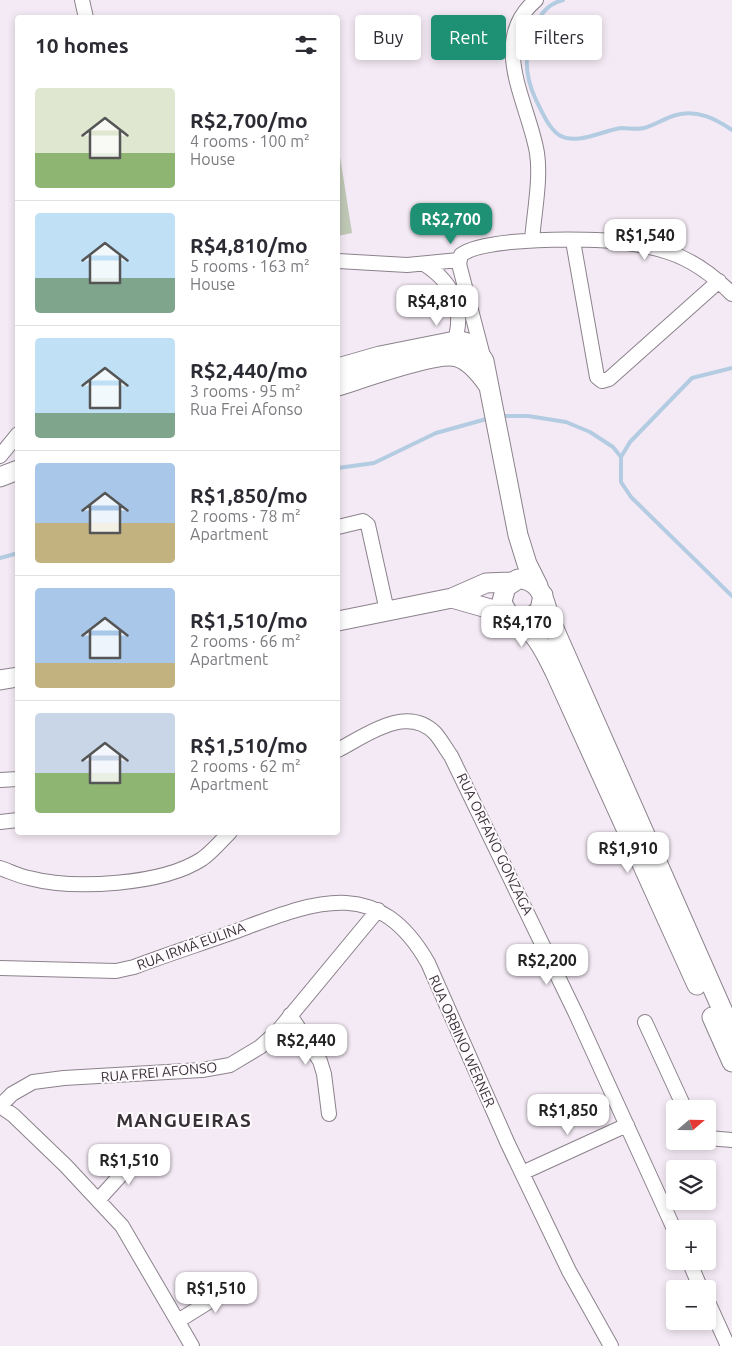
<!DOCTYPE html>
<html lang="en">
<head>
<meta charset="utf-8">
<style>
	body { margin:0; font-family:Ubuntu,sans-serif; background:#f2f2f3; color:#2b2b33; height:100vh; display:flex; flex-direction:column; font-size:19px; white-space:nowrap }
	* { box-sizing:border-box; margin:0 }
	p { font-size:16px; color:#7c7c81 }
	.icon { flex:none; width:28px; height:28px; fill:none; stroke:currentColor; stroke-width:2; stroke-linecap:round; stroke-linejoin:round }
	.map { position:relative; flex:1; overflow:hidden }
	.side { position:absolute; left:15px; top:15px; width:325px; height:820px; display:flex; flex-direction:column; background:#fff; border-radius:5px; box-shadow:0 2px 8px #0003 }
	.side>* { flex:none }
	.guide { position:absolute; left:355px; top:15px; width:301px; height:45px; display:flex; gap:10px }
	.needle { width:32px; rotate:70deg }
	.tools { position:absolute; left:666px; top:1100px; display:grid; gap:10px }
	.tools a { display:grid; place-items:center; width:50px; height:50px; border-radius:5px; background:#fff; box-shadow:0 2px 8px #0003; font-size:25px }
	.price { position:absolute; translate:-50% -42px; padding:0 11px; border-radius:10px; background:#fff; color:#222; font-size:16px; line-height:32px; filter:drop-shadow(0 1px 2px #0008) }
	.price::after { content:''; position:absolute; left:50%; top:30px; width:15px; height:11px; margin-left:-8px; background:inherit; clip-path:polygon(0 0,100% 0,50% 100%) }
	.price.on { background:#1e9174; color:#fff }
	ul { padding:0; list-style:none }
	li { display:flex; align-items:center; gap:15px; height:125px; padding:0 20px }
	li+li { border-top:1px solid #e1e1e2 }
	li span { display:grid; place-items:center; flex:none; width:140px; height:100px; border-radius:5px; color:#555 }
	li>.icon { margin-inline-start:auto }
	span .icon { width:60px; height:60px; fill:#fffc; stroke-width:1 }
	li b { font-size:21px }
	h2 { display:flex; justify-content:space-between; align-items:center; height:60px; padding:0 20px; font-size:21px }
	.pill { padding:0 18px; border-radius:5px; background:#fff; box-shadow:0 2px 8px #0003; font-size:18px; line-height:45px }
	.pill.on { background:#1e9174; color:#fff }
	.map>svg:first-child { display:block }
	.green { fill:#c0c8b6 }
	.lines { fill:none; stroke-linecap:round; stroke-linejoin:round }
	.stream { stroke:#b4cce2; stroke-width:4 }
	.street-casing { stroke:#8b828c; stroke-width:16 }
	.secondary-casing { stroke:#8b828c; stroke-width:21 }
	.street { stroke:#fff; stroke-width:14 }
	.secondary { stroke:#fff; stroke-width:19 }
	.labels { text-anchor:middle; stroke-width:4; stroke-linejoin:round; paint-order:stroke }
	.street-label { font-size:14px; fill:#363236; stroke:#fefafe }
	.district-label { font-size:19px; font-weight:bold; letter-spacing:1px; fill:#363236; stroke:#fefafe }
</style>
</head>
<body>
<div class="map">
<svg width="732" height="1346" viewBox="0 0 732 1346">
	<rect width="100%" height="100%" fill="#f4eaf5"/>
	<path class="green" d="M338,144L352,233L338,236Z"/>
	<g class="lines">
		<path class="stream" d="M563,0C544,5 538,18 532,35C523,58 526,79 536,100C542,112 548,127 559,135C577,146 603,130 622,128C630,128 636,130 644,128C655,125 665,118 676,115C697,109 716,119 732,130
			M499,416H528L566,422L590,432L613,447L621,457V482L631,497L732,596
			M621,457L630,442L692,378L732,368
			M338,468L374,463L436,433L490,418
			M0,558L18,553"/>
		<defs>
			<path id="street" d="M82,0L86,18
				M532,240C534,214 541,179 537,153C529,104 487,41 536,0
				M573,241L597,377L602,381L609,379L719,281
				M338,261L407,265L459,260
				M424,264C456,284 466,314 452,349
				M483,356L459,264L461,255C483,237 590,238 620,242C636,244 653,247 668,252C693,260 714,276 732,294
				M0,456L18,434
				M338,527L363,521L368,525L387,611
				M338,750C365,736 406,704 435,733C441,740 446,749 451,756L576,1014L675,1231
				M0,780L18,779
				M0,822L18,820
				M0,868C9,871 19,876 29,878C74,890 162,885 202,859C212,852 221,841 230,832
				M0,968L116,971L134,967C165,955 197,945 228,934C308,905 375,870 428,963L508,1144L569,1271L611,1346
				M290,1015L320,1061L324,1074L329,1114
				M645,1022L685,1109
				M708,1138L732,1140
				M522,1173L627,1125
				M99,1199L139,1155
				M689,1261L701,1289
				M708,1302L728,1346
				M178,1321L239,1283
				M192,1346L122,1226L66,1166L13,1115L0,1106L12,1094L33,1082L64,1078L202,1070L230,1065L260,1047L277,1032L378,910"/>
			<path id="secondary" d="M338,368L380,356L455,341C471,340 476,349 484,361L518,535L527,564L538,586
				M338,386C361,379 437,351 457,357C470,361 481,375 488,385
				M0,477L18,470
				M543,595L540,610L529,619C515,621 506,615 502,601L506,587L518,579C544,579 544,605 552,624L732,1032
				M452,598L508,614
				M514,618C535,630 545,652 555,672L697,985
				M338,621L452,598L486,583L511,582
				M0,680L18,677
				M712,1017L732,1062"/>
		</defs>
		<use href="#street" class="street-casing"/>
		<use href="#secondary" class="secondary-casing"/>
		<use href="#street" class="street"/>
		<use href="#secondary" class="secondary"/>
	</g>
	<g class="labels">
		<g class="street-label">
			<text transform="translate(495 844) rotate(64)" y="5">RUA ORFANO GONZAGA</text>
			<text transform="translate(191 946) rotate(-20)" y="5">RUA IRMÃ EULINA</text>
			<text transform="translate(462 1041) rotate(66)" y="5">RUA ORBINO WERNER</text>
			<text transform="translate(159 1072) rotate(-5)" y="5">RUA FREI AFONSO</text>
		</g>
		<g class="district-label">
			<text x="184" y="1127">MANGUEIRAS</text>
		</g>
	</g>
</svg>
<div class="tools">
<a><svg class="needle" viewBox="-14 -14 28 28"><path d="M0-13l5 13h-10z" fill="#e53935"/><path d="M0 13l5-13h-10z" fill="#7c7c81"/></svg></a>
<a><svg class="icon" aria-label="layers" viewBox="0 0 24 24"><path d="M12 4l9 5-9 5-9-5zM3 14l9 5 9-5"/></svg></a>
<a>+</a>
<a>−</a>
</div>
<b class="price on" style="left:451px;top:245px">R$2,700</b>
<b class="price" style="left:645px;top:261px">R$1,540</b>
<b class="price" style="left:437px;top:327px">R$4,810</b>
<b class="price" style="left:522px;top:648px">R$4,170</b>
<b class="price" style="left:628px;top:874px">R$1,910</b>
<b class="price" style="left:547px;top:986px">R$2,200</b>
<b class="price" style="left:306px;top:1066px">R$2,440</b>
<b class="price" style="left:568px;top:1136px">R$1,850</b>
<b class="price" style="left:129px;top:1186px">R$1,510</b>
<b class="price" style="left:216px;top:1314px">R$1,510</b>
<div class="guide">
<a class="pill">Buy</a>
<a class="pill on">Rent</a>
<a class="pill">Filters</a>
</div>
<section class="side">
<h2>10 homes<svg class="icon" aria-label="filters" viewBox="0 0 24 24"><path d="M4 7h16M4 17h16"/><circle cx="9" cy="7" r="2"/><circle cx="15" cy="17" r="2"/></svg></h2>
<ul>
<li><span style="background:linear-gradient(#dfe7d0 65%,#8fb573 0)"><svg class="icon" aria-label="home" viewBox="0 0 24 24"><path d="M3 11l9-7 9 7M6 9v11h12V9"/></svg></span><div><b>R$2,700/mo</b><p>4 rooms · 100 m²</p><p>House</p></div></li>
<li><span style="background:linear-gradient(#bfe0f5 65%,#7fa58c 0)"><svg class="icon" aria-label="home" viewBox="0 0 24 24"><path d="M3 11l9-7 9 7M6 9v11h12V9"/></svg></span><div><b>R$4,810/mo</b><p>5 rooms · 163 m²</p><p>House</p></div></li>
<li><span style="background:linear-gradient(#bfe0f5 75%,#7fa58c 0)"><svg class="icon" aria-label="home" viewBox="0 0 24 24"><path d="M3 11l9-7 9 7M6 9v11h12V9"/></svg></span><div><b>R$2,440/mo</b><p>3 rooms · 95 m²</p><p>Rua Frei Afonso</p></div></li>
<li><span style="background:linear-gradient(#a9c7e8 60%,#c2b280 0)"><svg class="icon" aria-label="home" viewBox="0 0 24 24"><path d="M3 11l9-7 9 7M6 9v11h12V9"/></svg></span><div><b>R$1,850/mo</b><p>2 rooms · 78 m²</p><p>Apartment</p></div></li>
<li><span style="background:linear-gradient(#a9c7e8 75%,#c2b280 0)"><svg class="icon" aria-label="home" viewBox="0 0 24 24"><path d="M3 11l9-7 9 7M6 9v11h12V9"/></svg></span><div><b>R$1,510/mo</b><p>2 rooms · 66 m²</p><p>Apartment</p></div></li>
<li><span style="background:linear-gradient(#c9d6e8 60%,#8fb573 0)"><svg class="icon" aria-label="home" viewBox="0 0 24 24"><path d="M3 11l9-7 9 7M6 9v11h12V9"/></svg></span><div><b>R$1,510/mo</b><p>2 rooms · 62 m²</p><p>Apartment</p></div></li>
</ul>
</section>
</div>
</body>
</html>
